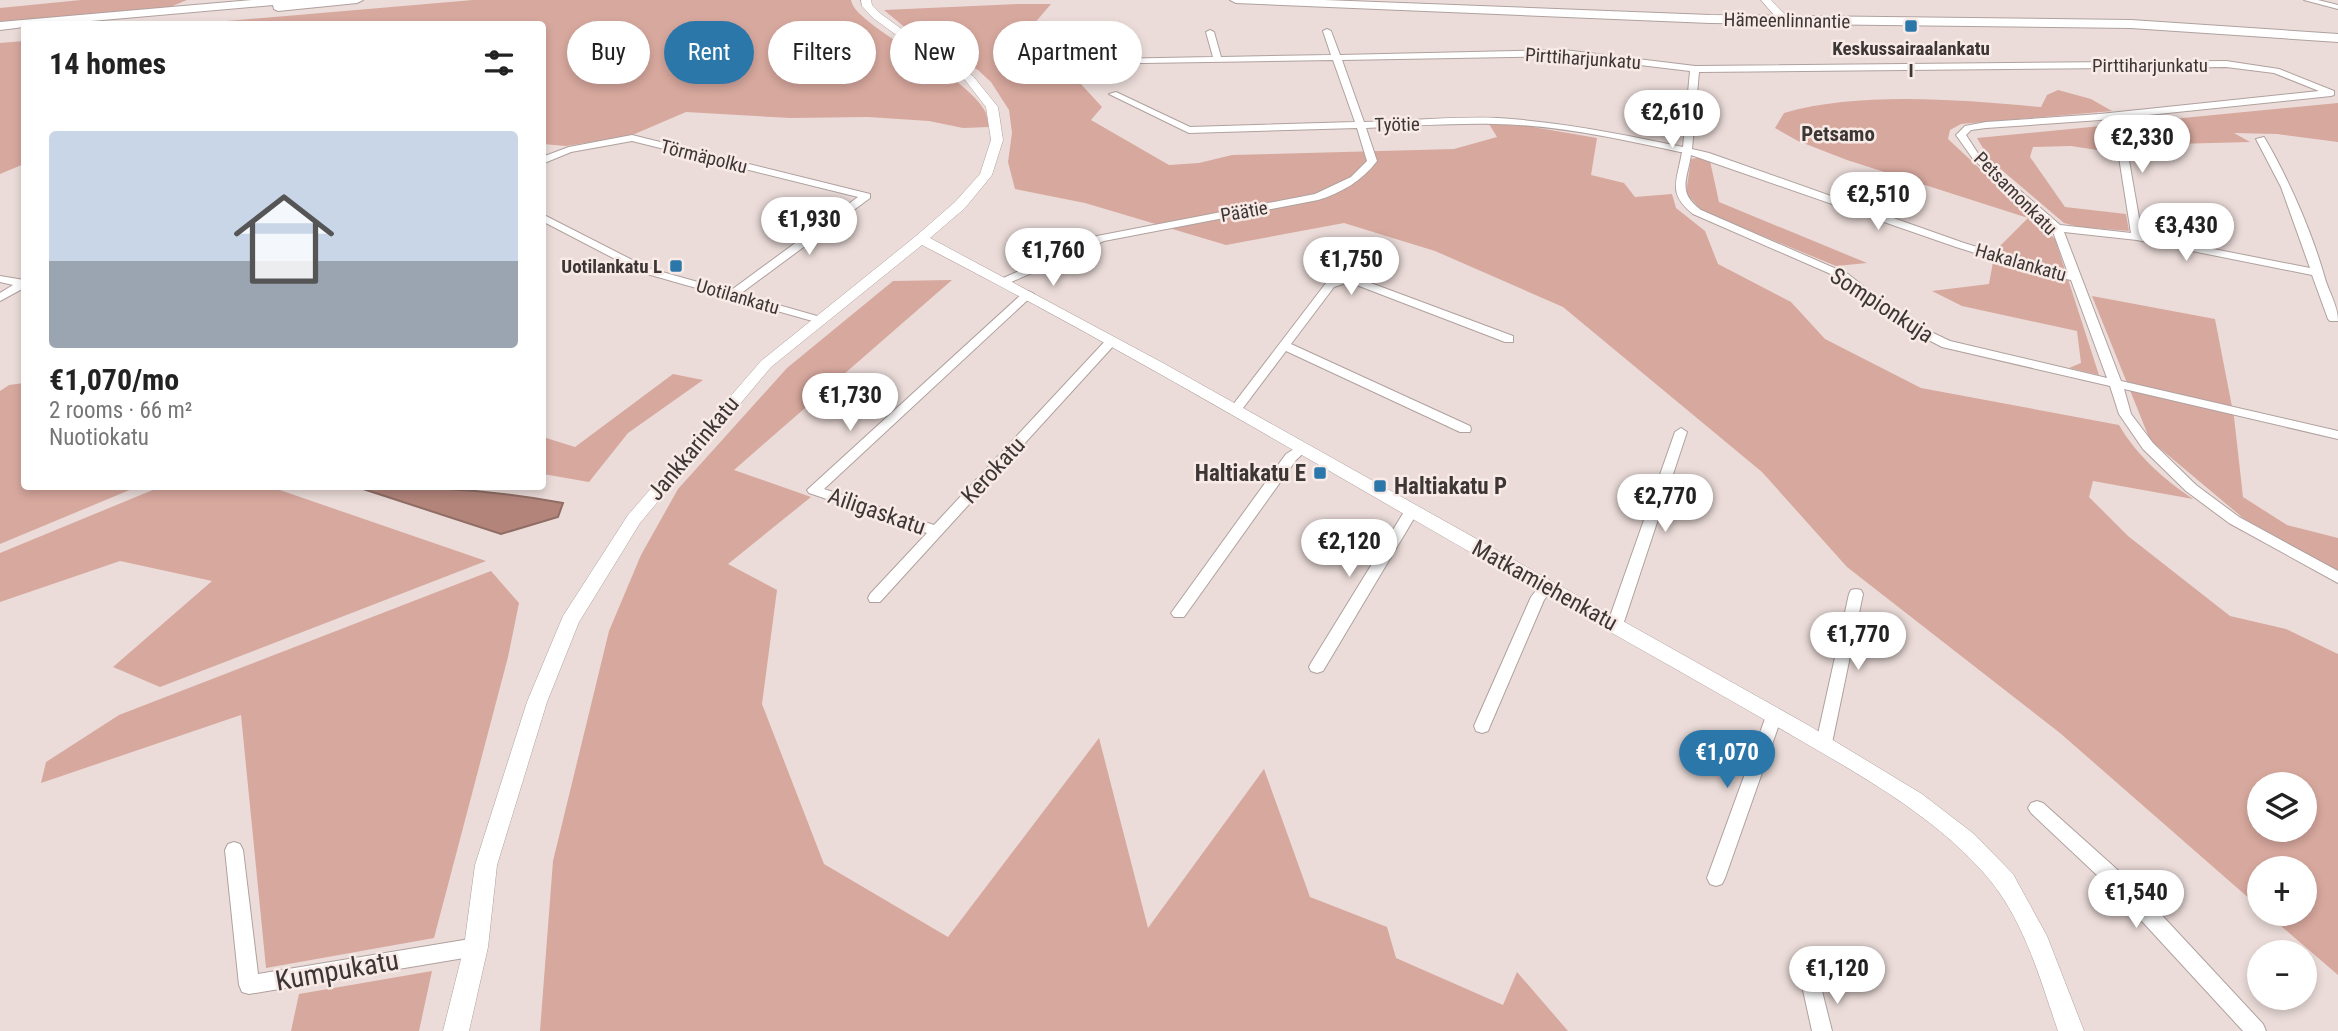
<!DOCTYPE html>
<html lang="en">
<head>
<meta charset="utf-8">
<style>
	body { margin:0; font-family:"Roboto Condensed",sans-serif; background:#f2f2f2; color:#222; height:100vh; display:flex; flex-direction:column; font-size:26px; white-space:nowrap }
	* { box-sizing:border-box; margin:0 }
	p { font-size:23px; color:#767676 }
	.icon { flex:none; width:38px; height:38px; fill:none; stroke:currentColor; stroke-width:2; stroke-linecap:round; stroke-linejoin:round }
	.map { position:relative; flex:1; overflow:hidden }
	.sheet { position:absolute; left:21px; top:21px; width:525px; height:469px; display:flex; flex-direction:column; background:#fff; border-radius:7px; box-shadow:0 4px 10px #0003 }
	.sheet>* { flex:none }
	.guide { position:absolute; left:567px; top:21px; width:665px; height:63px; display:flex; gap:14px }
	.fabs { position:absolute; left:2247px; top:772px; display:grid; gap:14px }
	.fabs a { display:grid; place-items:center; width:70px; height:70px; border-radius:50%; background:#fff; box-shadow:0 4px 10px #0003; font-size:35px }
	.price { position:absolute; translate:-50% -60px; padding:0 16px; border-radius:24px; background:#fff; color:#222; font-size:23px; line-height:46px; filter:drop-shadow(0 2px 4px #0008) }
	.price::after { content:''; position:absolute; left:50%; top:42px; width:21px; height:16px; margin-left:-10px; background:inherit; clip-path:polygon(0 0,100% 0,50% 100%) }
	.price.current { background:#2b77aa; color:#fff }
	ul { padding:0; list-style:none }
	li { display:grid; align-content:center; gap:14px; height:371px; padding:0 28px }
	li span { display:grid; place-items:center; height:217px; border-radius:7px; color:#555 }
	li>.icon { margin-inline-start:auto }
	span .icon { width:126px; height:126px; fill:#fffc; stroke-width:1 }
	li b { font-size:30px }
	h2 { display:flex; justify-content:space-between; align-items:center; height:84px; padding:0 28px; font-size:30px }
	.pill { padding:0 24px; border-radius:32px; background:#fff; box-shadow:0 4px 10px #0003; font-size:24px; line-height:63px }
	.pill.current { background:#2b77aa; color:#fff }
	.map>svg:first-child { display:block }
	.green { fill:#d7a89e; fill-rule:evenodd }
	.water { fill:#b2847a; stroke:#8f6d65; stroke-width:2 }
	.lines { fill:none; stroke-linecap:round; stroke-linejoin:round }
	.minor-casing { stroke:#afa19e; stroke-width:2 }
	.tertiary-casing { stroke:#afa19e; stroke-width:1 }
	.primary-casing { stroke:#afa19e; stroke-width:2 }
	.minor { fill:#fff; fill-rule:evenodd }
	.tertiary { fill:#fff; fill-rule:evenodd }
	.primary { fill:#fff; fill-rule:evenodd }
	.poi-dot { fill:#2b77aa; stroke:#f8eae6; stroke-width:2.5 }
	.labels { text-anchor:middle; stroke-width:5; stroke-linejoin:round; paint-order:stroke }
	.far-street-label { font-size:19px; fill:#3c3635; stroke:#f8eae6 }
	.far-poi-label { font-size:19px; font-weight:bold; fill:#3c3635; stroke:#f8eae6 }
	.far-neighbourhood-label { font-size:21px; font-weight:bold; fill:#3c3635; stroke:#f8eae6 }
	.street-label { font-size:23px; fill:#3c3635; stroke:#f8eae6 }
	.poi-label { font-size:23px; font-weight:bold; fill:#3c3635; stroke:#f8eae6; text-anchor:end }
	.near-street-label { font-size:28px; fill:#3c3635; stroke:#f8eae6 }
</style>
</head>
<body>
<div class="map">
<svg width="2338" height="1031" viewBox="0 0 2338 1031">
	<rect width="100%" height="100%" fill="#ebdcd9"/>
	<path class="green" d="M81,0H187L170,7L0,23V8Z
		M473,0H851C853,9 860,14 868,21C899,47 966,78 985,111C987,115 988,122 989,127L963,128L929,121L868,117L790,118L686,112L630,136L566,146L543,144L542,24H192Z
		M1018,4H1051L1016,45L1035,53L1074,59L1069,71L1102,107L1091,120L1169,165L1199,163L1232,155L1454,149L1497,137L1489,124L1527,126L1597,138L1591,175L1624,183L1635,197L1672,194L1676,208L1705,231L1718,264L1791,302L1825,339L1921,388L2119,425C2136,455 2165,480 2193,499L2093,481L2089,497L2128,536L2230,616L2286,629L2338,654V975L2267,914H2305V868H2259V907L2060,733L1847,567L1762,472L1563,307L1435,251L1344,223L1226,245L1085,203L1015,189L1008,162L1012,133L1009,110L991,82L978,70L908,30L884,10ZM2259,784H2305V830H2259Z
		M24,41V164L0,174V43Z
		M2058,90L2091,99L2112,111L1961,124L1950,130L1948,139L2055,239L2099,375L2069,368L2081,363L2077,331L1962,306L1932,291L1989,284L1995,251L2028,218L1847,160L1798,141L1775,128L1784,113C1860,91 1962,100 2041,107L2047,95Z
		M2338,103V142L2277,134L2234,133L2250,142L2136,145L2096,141L2097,150L2071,146L2033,147L2030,157L2065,207L2126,214L2129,231L2079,227L2064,223L1990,160L1977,138Z
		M1697,158L1710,161L1719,202L1867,263L1836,266L1702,211L1686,193L1691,159Z
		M952,280L734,470L811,497L728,564L777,590L762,704L824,864L948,937L1099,738L1148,928L1264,769L1310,897L1387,927L1396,958L1503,1005L1517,972L1568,1031H540L553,861L609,631L641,555L678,489L787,368L893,281Z
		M2092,296L2215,319L2234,417L2243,497L2287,525L2338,538V571L2243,518L2150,440Z
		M673,374L703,380L628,433L589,482L543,474V437L575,447Z
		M24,383V486H109L132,489L0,544V391L9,385Z
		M160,487H271L486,561L160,687L113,667L212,581L120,561L0,602V553Z
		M491,571L519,603L508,657L434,938L266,968L241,715L41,783L46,762L119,715Z
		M432,971L419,1031H291L299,994Z"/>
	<path class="water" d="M357,487C426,486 494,490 563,503L558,517L501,534Z"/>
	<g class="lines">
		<defs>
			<path id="minor" d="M2304,0H2318L2338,5V9Z
				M1327,29L1331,31L1340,55L1564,50L1695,66L2226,61L2279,69L2334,91V95L2331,96L2100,120L1986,128L1971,130L1966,135L1979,155L2060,225L2131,233L2118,151L2106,147L2111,144L2127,149L2142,235L2310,268L2281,187L2256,139L2264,137C2288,177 2312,233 2324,275C2328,291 2338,305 2338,321H2330L2328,319L2312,275L2137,240L2064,232L2121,381L2338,431V439L2124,389L2131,414L2153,443L2196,485L2239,517L2338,571V583L2229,523L2186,491L2143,449L2119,414L2110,386L1942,347L1898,324L1840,278L1693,214C1667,193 1677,182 1682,152H1680C1620,139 1557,125 1495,124C1452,123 1409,126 1366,128L1377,161C1362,181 1341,193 1318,200L1104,241L1009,283H1001V279L1097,236L1315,194L1351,177L1367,161L1357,128L1189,133L1109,94L1116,92L1190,127L1355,122L1333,60L1079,64V60L1099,59V30L1106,32L1107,59L1213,57L1206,32L1210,30L1214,32L1221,57L1331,55L1323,31ZM1564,56L1690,71L1683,147C1622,134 1560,122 1498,118C1454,116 1409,121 1364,122L1342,60ZM2226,67L2274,73L2319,91L2100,114L1986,122L1965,126L1956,135L1973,159L2052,229L2068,273L2048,269L1964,243L1709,153L1692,149L1699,72ZM1691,155L1956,247L2042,274L2071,280L2107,378L1950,341L1906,320L1848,274L1701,210C1677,192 1687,180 1691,155Z
				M632,135L870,194V198L740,294L824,318V322H816L640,272L542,221V214L648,268L730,291L858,197L632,141L571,152L542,164V157L569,147Z
				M0,276L24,280V288L0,301V293L13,285L0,282Z
				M1345,277L1360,279L1513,336V342H1505L1354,284L1346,283L1334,287L1291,344L1470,426L1471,429L1470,432H1460L1286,351L1240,412H1232L1230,409L1232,406L1326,283Z
				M1028,291L1034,294L1032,296L824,489L934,525L1107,339H1115L1117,342L880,602H870L868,598L870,594L927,533L809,493L807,490L1024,292Z
				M1681,428L1687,432L1623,625L1620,629H1610L1607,625L1675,432Z
				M1302,444L1309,448L1296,460L1184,617H1174L1171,613L1174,609L1286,454Z
				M1412,505L1419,510L1323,671L1317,673L1311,671L1309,667L1311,663L1407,507Z
				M1546,583L1551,584L1553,588L1544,600L1490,726L1488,731L1482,733L1476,731L1474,726L1531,597L1541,584Z
				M1856,589L1861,590L1863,594L1832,743L1830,748L1824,750L1818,748L1816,743L1849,594L1851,590Z
				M1774,710L1780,711L1782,716L1725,878L1722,884L1716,886L1710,884L1707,878L1766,716L1768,711Z
				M2037,801L2043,803L2130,881L2263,1024L2266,1031H2243L2116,893L2031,813L2028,808L2031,803Z
				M234,842L240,844L243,850L258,974L476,938L483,941L486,947L483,953L476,956L249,994L242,992L239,985L225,850L228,844Z
				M1813,981L1820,983L1832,1031H1812L1803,990L1806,983Z"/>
			<path id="tertiary" d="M861,0H871L872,5L881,14L929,49L973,76L998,107L1003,140L992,175L965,208L930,238L1163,363L1808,725L1922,794L1974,834L2013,874L2047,936L2084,1031H2058C2039,976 2023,916 1983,872C1931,814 1860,775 1793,736C1722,695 1649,654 1577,613C1359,490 1145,360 922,245L771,367L640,523L579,622L547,702L497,865L488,947L469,1031H443L464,947L475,865L527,702L563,616L628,515L761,361L916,236L955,202L980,174L991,140L986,107L965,80L921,53L873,18L862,6Z
				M1761,0H1771L1789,19V23H1781Z"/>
			<path id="primary" d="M252,0H363L357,3L278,11L274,9L273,5L57,24H24V27L0,30V22Z
				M1230,0H1324L1710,15L2131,20L2338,34V42L2131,28L1710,23L1236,3Z"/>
		</defs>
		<use href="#minor" class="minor-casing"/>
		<use href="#tertiary" class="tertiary-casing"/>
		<use href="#primary" class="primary-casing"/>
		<use href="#minor" class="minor"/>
		<use href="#tertiary" class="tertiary"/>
		<use href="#primary" class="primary"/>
	</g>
	<g class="poi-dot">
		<rect x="1904" y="19" width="14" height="14" rx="3.5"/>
		<rect x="669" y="259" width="14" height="14" rx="3.5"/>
		<rect x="1313" y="466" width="14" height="14" rx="3.5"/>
		<rect x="1373" y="479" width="14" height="14" rx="3.5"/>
	</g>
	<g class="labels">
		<g class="far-street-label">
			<text transform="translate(1787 20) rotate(1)" y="7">Hämeenlinnantie</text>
			<text transform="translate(1583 58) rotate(4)" y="7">Pirttiharjunkatu</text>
			<text x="2150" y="72">Pirttiharjunkatu</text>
			<text transform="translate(1397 124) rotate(-1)" y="7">Työtie</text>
			<text transform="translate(704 156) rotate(14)" y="7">Törmäpolku</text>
			<text transform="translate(2016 193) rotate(45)" y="7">Petsamonkatu</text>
			<text transform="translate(1244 211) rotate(-10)" y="7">Päätie</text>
			<text transform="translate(2021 262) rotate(16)" y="7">Hakalankatu</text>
			<text transform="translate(738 296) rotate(16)" y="7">Uotilankatu</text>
		</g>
		<g class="far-poi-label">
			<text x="1911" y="55">Keskussairaalankatu<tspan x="1911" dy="22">I</tspan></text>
			<text x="662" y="273" text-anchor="end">Uotilankatu L</text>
		</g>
		<g class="far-neighbourhood-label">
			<text x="1838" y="141">Petsamo</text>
		</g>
		<g class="street-label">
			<text transform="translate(1882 305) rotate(33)" y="8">Sompionkuja</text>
			<text transform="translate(693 448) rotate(-50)" y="8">Jankkarinkatu</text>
			<text transform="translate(993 470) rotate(-47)" y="8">Kerokatu</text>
			<text transform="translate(877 511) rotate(19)" y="8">Ailigaskatu</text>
			<text transform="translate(1545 585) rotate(29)" y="8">Matkamiehenkatu</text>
		</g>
		<g class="poi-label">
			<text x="1306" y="481">Haltiakatu E</text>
			<text x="1394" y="494" text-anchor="start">Haltiakatu P</text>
		</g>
		<g class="near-street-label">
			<text transform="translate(337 970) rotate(-10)" y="10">Kumpukatu</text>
		</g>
	</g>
</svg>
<div class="fabs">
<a><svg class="icon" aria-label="layers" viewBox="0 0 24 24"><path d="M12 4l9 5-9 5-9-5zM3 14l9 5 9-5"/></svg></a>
<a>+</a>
<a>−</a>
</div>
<b class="price" style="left:1672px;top:150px">€2,610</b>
<b class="price" style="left:2142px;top:175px">€2,330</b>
<b class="price" style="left:1878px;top:232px">€2,510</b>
<b class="price" style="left:809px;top:257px">€1,930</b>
<b class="price" style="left:2186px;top:263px">€3,430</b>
<b class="price" style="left:1053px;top:288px">€1,760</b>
<b class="price" style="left:1351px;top:297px">€1,750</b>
<b class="price" style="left:850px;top:433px">€1,730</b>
<b class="price" style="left:1665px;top:534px">€2,770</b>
<b class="price" style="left:1349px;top:579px">€2,120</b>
<b class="price" style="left:1858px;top:672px">€1,770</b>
<b class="price current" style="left:1727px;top:790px">€1,070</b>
<b class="price" style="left:2136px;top:930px">€1,540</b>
<b class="price" style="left:1837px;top:1006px">€1,120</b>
<div class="guide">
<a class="pill">Buy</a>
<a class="pill current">Rent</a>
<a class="pill">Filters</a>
<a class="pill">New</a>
<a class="pill">Apartment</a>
</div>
<section class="sheet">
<h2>14 homes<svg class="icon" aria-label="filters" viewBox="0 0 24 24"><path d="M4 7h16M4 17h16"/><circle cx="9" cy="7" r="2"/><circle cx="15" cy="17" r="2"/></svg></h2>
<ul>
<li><span style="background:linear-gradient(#c9d6e8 60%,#9aa5b1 0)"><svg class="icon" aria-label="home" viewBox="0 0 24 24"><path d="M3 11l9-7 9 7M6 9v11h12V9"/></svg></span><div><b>€1,070/mo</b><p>2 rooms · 66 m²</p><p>Nuotiokatu</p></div></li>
</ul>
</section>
</div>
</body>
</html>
